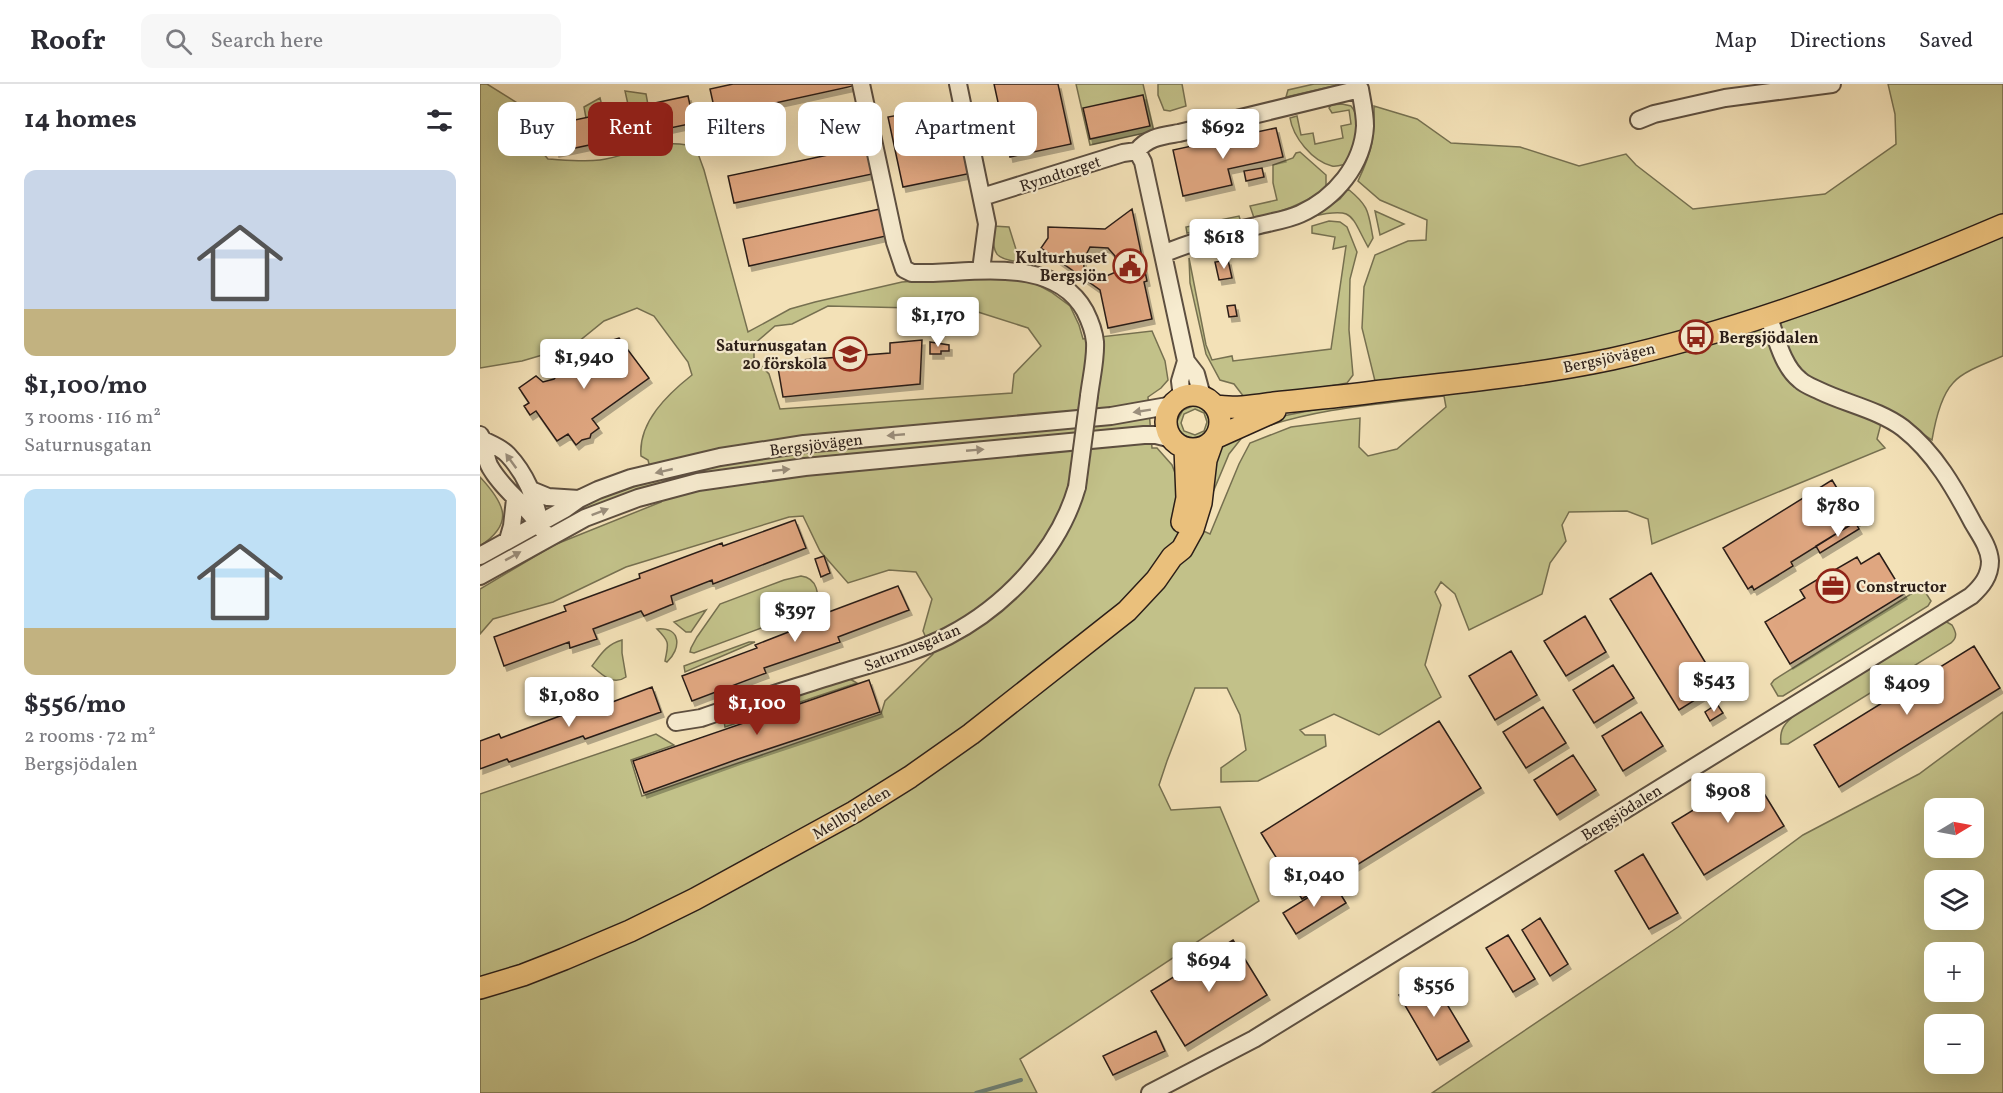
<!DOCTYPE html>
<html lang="en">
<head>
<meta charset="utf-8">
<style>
	body { margin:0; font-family:Vollkorn,serif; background:#f7f7f7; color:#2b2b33; height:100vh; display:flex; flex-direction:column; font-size:22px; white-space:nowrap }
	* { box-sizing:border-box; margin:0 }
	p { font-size:20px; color:#7c7c81 }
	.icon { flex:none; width:33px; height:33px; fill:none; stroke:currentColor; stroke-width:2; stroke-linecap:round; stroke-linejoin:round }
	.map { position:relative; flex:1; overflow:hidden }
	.sheet { display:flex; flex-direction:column; background:#fff; width:480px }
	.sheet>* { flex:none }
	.top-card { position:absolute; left:18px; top:18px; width:570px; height:54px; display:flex; gap:12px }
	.needle { width:39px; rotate:80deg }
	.fabs { position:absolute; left:1444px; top:714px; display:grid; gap:12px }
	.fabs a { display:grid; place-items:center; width:60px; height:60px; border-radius:12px; background:#fff; box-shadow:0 6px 24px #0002; font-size:30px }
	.price { position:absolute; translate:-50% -51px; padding:0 14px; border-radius:6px; background:#fff; color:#222; font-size:20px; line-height:39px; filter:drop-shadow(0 2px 3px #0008) }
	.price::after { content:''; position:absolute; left:50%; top:36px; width:18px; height:14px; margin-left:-9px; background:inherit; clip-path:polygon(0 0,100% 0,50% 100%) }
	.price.current { background:#8f2418; color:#fff }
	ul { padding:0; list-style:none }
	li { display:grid; align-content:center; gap:12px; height:318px; padding:0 24px }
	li+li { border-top:2px solid #e1e1e2 }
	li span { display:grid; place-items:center; height:186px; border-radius:12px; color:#555 }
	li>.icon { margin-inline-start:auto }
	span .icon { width:108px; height:108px; fill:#fffc; stroke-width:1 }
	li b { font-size:26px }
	h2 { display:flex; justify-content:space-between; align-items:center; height:72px; padding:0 24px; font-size:26px }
	.pill { padding:0 21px; border-radius:12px; background:#fff; box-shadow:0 6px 24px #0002; font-size:21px; line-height:54px }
	.pill.current { background:#8f2418; color:#fff }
	header { display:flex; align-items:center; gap:36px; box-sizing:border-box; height:84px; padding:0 30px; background:#fff; border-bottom:2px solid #e1e1e2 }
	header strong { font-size:28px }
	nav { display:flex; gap:33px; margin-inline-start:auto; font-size:21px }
	.search { width:420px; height:54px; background:#f7f7f7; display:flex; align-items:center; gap:15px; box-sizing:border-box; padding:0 21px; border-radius:12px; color:#7c7c81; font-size:22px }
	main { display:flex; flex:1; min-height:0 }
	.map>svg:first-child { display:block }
	.green { fill:#c2c189; stroke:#767050; stroke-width:1.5; fill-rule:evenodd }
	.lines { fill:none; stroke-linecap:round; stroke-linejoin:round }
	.stream { stroke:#6f7e70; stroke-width:4 }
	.building { fill:#dfa680; stroke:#2b1e18; stroke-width:1.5; fill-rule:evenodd; filter:url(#shadow) }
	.minor-casing { stroke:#5d4f40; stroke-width:20 }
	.major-casing { stroke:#2b1e18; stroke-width:24 }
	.minor { stroke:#f7ecd0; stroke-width:16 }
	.major { stroke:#eac07c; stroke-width:21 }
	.minor-bridge-casing { stroke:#5d4f40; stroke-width:20; stroke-linecap:butt }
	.minor-bridge { stroke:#f7ecd0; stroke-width:16 }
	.oneway { fill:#9b8f7d }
	.labels { text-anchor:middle; stroke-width:4.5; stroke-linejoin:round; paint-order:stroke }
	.street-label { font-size:16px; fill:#2b1e18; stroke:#f7ecd0 }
	.poi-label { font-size:16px; font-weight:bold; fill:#2b1e18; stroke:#f7ecd0; text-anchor:end }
</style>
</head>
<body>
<header>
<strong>Roofr</strong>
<div class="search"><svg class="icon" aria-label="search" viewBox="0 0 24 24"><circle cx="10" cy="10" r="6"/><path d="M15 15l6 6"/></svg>Search here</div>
<nav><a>Map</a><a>Directions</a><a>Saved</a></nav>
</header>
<main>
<section class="sheet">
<h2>14 homes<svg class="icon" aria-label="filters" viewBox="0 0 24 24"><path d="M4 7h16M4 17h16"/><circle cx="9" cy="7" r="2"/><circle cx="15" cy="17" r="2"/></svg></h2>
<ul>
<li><span style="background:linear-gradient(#c9d6e8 75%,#c2b280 0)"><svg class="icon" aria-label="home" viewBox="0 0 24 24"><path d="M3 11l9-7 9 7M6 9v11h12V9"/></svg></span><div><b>$1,100/mo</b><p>3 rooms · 116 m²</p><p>Saturnusgatan</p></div></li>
<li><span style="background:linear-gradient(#bfe0f5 75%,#c2b280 0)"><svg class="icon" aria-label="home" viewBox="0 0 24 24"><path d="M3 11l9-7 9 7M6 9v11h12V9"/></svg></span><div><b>$556/mo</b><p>2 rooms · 72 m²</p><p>Bergsjödalen</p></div></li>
</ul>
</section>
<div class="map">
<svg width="1523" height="1009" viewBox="0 0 1523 1009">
	<defs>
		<filter id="shadow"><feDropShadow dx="3" dy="5" stdDeviation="0" flood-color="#0004"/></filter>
	</defs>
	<rect width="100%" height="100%" fill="#f3e1b7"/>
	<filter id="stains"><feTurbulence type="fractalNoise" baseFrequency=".00333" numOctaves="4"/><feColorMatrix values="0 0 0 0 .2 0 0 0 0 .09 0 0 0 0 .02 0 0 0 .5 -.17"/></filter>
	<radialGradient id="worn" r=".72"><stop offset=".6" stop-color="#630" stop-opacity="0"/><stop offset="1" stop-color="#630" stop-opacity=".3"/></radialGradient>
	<path class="green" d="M0,0H7L42,22L54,59L68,75C85,76 103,78 120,76C151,72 184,51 216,64L224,86L268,248L310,225L335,218L422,198L506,192L549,196L571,208L590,222L599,241L603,255L672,247L685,277L688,296L681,304L668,313L672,364H677L692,381L700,402L710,441L730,450L759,380L770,359L811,343L880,334L879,363L888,372L917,365L966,323L964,312C901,320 836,324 776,346L793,334L858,321L896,301L882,244L884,203L895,171L928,157L946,156L947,136L900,116L878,97C892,67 895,54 894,22L937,35L971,59L1040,63L1099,82L1146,70L1156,81L1213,125L1345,110L1416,60L1415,30L1408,0H1523V272C1509,278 1483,287 1473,299C1460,313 1455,338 1452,356L1405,324L1397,355L1405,364L1172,460L1168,435L1147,427L1089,428L1082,441L1086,457L1070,479L1062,510L989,546L975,510L961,498L955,508L961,521L945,581L961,613L899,651L854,630L820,646L825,651H845L846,662L778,697L741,698V684L766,666L760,631L747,604H715L687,677L679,701L691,726L740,723L779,817L540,975L557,1009H0V710L176,650L194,661L151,676L162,712L401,630L405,617L453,570L443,547L452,515L436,488L409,486L368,499L340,467L323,432L309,433L146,483L73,518L13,535L0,550V505L74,461L181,418L176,403L88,436L77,438L80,433L121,414L173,396L168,376L161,372C158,338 188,310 212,291L208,278L174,232L157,224L124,237L93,262L42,277L0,284ZM478,216L498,228L548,244L561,262L534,290L532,309L300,325L289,290L274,274V260L295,242L312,240L348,222L433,224Z
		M596,0H663L674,47L610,61Z
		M678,0H702L706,22L690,27L684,26L678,11Z
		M834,0H862L806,13L808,6Z
		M145,7L166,10L168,21L149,25Z
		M120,14L124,30L106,34L104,23Z
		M862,20L871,22C885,38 873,63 866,80C862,81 856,83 852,82C832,77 813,53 810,34L817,32L821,51L833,49L835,60L863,54L861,42L871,40L869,26L852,29L849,24L851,21Z
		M820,68L846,91V105C820,121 803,128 774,134L770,122L797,116L793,99V81L813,74L816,69Z
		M868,105C890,123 888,128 893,154L888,163C870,130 874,123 833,132L860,115Z
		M895,127L924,140L900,151Z
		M759,132L760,135L756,139L707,149L706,143Z
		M849,137L860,138L867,143L877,168L870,195L869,246L873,291L867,299L767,317L754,300L740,296L726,270L710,199L709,174L726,261L732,276L752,272L753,277L851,265L866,162L853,165L855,153L832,149V142Z
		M513,142L529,143L540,178C511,175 514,168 513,142Z
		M715,321L726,327L730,338L726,350C713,359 698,353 697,337L703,326ZM715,325L724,329L727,338L724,347L715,351L704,347L701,339L704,330Z
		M764,351L749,370L723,432L729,382L743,359Z
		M0,393C25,420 35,439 0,462Z
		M321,492C337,494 341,511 334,524L312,533L309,525L298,529L300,537L214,569L210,568L211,564L217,553L240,520L304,496Z
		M1442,503L1451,517L1448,522L1303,612H1298L1291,600L1294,596Z
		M226,526L211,548H206L194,538Z
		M1465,537L1472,541C1476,548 1478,553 1471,559L1308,660H1301C1299,645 1305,639 1316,630Z
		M177,545C202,543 201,565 187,578L185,577C188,560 191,559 177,545Z
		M142,556V569L146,593C133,602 122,591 112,582C121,570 127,560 142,556Z
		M269,558H275L205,588L204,582Z
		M370,595L377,599L245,643L244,637C251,630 261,632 270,627C299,613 337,605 370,595Z
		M1523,628V1009H952L1198,843L1323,751L1439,690ZM1494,724V764H1455V724ZM1494,796V836H1455V796ZM1455,868H1494V908H1455ZM1455,940H1494V980H1455Z"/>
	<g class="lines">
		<path class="stream" d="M496,1009L541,996"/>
	</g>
	<path class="building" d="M253,0H373V2L236,32L230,5Z
		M514,0H578L591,60L530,73Z
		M663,11L670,42L610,55L603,24Z
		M208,12L214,39L76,68L71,41Z
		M477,20L492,89L423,103L408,33Z
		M378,22L380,34L376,35L373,23Z
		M796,44L803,73L748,85L752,101L703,112L693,66Z
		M386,63L392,90L254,119L248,92Z
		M782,84L784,93L766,97L764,87Z
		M400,125L406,152L269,182L263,155Z
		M652,125L667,197L664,198L672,235L628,244L620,206L561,164L568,154V143L625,145ZM610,163L628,164L635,172L636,188L617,196L605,188L603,177Z
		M748,176L752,194L739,196L735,178Z
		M755,221L757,232L749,233L747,222Z
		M139,254L169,294L112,335L119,344L111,350L110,354L102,356L96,361L88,350L77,357L56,327L50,331L44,322L49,319L39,304L56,292L63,298L74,295L84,283L113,262Z
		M442,256L440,300L303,313L297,278L410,269V259Z
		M450,258L469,261V267H461V270H450Z
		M1352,396L1377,437L1311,478L1313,482L1274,506L1272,502L1268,505L1243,464Z
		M315,436L326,464L233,500L232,496L191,512L193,520L164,532L161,527L113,545L117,555L90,564L89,558L24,582L14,553L86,527L84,522L160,494L159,490L242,459L243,462Z
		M1375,438L1379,445L1340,469L1336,462Z
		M1399,469L1424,510L1310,580L1285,538L1325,514L1320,506L1353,486V487L1377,473L1381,480Z
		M344,472L350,489L341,493L335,475Z
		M1171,489L1239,601L1199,626L1130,515Z
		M418,502L429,526L358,553L360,558L284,584L286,589L212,617L202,592L277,564L275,561L347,533L346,529Z
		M1105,532L1126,568L1086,592L1064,557Z
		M1494,562L1520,604L1359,703L1334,661Z
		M1031,567L1057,611L1015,636L989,592Z
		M1133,581L1154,614L1114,639L1093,606Z
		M389,596L400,628L258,675L164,709L153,677Z
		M172,603L181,628L105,655L103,652L29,678L27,675L0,685V657L19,650L21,654L96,626L98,631Z
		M1237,620L1243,629L1230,637L1225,628Z
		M1063,623L1086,659L1046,684L1023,648Z
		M1161,628L1183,662L1143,687L1122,652Z
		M959,637L1001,704L822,815L781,749Z
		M1093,671L1116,706L1077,731L1054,696Z
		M1272,690L1304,742L1224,791L1192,739Z
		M1163,770L1198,829L1169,845L1135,787Z
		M853,798L866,819L816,850L803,829Z
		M1060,834L1088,880L1070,892L1042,846Z
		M1028,851L1055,895L1033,908L1006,864Z
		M753,856L787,911L705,962L671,907Z
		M950,892L989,957L957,976L919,911Z
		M676,947L685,967L633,991L623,972Z"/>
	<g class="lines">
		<defs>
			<path id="minor" d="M381,0L415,158L424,185L432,189C486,191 573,169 605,227C610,237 614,247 615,258C616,275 611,295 609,312
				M478,0L507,140L501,186
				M1159,36L1174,30L1245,14L1352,0
				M657,67L663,78L673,124L706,277L716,290L722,312
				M502,113L643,69L657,67C668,53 682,52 699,49L880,5C882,17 885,29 885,42C883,81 855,114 820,130C807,136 790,138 776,142C744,149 713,157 683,170
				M702,313L700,297L706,277
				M0,351C7,361 4,373 10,383C24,408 50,423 64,448
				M3,356C11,360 22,364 28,371C45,389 56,414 59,438
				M51,406L68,413L99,415
				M28,456L32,442L35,415
				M0,472L85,425L99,415L118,406L151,394L240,373L324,360L631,332L693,321
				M0,492L105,434L158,414L218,398L325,383L664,351H676L692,355
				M196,638L221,634C267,618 314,604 361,589C396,578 435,569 468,552C526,522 579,466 597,403
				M670,1009L774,955L1491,512C1502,502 1510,492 1510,477C1509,463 1500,451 1493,439C1475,405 1455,369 1423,344C1399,326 1367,320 1340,307C1334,304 1325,301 1320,296C1302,282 1296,252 1288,231"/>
			<path id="major" d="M686 338a27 27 0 1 1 54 0a27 27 0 1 1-54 0Z
				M735,322C756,325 773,322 794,319C830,315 866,312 902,307C979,298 1057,291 1132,275C1266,245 1396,195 1523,141
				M737,353L795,327
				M702,438L707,414L705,364
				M0,904L43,891L84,875L150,847L215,815L374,728L430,693L491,650L647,527L676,496L692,473L702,465L713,445L721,419L726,376L732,359"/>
		</defs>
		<use href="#minor" class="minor-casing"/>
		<use href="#major" class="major-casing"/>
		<use href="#minor" class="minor"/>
		<use href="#major" class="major"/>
		<defs>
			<path id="minor-bridge" d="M597,403L609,312"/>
		</defs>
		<use href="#minor-bridge" class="minor-bridge-casing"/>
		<use href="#minor-bridge" class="minor-bridge"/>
	</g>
	<defs><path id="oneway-solid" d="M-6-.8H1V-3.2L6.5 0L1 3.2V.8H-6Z" transform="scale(1.5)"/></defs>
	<g class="oneway">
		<use href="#oneway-solid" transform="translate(662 327) rotate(171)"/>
		<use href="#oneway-solid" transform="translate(416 351) rotate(175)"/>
		<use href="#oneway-solid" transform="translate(495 366) rotate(-5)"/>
		<use href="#oneway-solid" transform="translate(31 377) rotate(-126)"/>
		<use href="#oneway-solid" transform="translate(301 386) rotate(-6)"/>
		<use href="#oneway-solid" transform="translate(184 387) rotate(167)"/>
		<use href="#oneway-solid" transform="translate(120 428) rotate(-21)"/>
		<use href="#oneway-solid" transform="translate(33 472) rotate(-29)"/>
	</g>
	<defs>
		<symbol id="civic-ring" viewBox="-11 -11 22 22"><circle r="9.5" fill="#f7ecd0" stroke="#8f2418" stroke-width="1.5"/><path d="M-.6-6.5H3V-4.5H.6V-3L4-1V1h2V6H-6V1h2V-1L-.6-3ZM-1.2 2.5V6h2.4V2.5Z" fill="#8f2418"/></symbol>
		<symbol id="bus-ring" viewBox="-11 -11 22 22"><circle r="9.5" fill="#f7ecd0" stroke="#8f2418" stroke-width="1.5"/><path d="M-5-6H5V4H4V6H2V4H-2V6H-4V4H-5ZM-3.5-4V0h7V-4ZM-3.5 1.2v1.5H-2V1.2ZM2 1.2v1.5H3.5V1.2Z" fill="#8f2418"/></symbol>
		<symbol id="school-ring" viewBox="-11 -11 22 22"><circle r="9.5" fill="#f7ecd0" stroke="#8f2418" stroke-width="1.5"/><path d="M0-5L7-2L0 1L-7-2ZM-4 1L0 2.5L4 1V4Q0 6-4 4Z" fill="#8f2418"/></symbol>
		<symbol id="office-ring" viewBox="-11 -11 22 22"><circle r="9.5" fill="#f7ecd0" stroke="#8f2418" stroke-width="1.5"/><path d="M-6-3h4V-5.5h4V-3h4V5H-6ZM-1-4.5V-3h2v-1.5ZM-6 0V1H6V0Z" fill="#8f2418"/></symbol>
	</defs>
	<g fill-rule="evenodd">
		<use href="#civic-ring" x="631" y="163" width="38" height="38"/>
		<use href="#bus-ring" x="1197" y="234" width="38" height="38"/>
		<use href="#school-ring" x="351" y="251" width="38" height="38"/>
		<use href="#office-ring" x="1334" y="483" width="38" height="38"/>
	</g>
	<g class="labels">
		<g class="street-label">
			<text transform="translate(580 89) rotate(-18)" y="6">Rymdtorget</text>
			<text transform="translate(1129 273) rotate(-12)" y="6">Bergsjövägen</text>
			<text transform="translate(336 360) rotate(-7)" y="6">Bergsjövägen</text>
			<text transform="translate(432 563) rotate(-22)" y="6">Saturnusgatan</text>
			<text transform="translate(371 728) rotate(-31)" y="6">Mellbyleden</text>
			<text transform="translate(1141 728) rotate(-32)" y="6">Bergsjödalen</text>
		</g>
		<g class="poi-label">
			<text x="627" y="179">Kulturhuset<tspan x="627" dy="18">Bergsjön</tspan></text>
			<text x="1239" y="259" text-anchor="start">Bergsjödalen</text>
			<text x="347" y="267">Saturnusgatan<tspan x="347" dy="18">20 förskola</tspan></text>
			<text x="1376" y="508" text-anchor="start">Constructor</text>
		</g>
	</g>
	<rect width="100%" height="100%" filter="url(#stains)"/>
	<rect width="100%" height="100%" fill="url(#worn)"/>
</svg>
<div class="fabs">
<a><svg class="needle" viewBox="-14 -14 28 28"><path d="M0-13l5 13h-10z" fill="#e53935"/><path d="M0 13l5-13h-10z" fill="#7c7c81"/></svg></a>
<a><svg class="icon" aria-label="layers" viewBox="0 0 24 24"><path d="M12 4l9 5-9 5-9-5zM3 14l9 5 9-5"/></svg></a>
<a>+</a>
<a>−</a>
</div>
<b class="price" style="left:743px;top:76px">$692</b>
<b class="price" style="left:744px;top:186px">$618</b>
<b class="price" style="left:458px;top:264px">$1,170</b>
<b class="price" style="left:104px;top:306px">$1,940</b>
<b class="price" style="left:1358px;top:454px">$780</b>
<b class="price" style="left:315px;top:559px">$397</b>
<b class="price" style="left:1234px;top:629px">$543</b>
<b class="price" style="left:1427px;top:632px">$409</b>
<b class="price" style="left:89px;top:644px">$1,080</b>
<b class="price current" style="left:277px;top:652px">$1,100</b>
<b class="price" style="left:1248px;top:740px">$908</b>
<b class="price" style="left:834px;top:824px">$1,040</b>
<b class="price" style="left:729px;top:909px">$694</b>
<b class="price" style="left:954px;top:934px">$556</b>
<div class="top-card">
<a class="pill">Buy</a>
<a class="pill current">Rent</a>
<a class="pill">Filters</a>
<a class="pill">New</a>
<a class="pill">Apartment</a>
</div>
</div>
</main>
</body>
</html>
